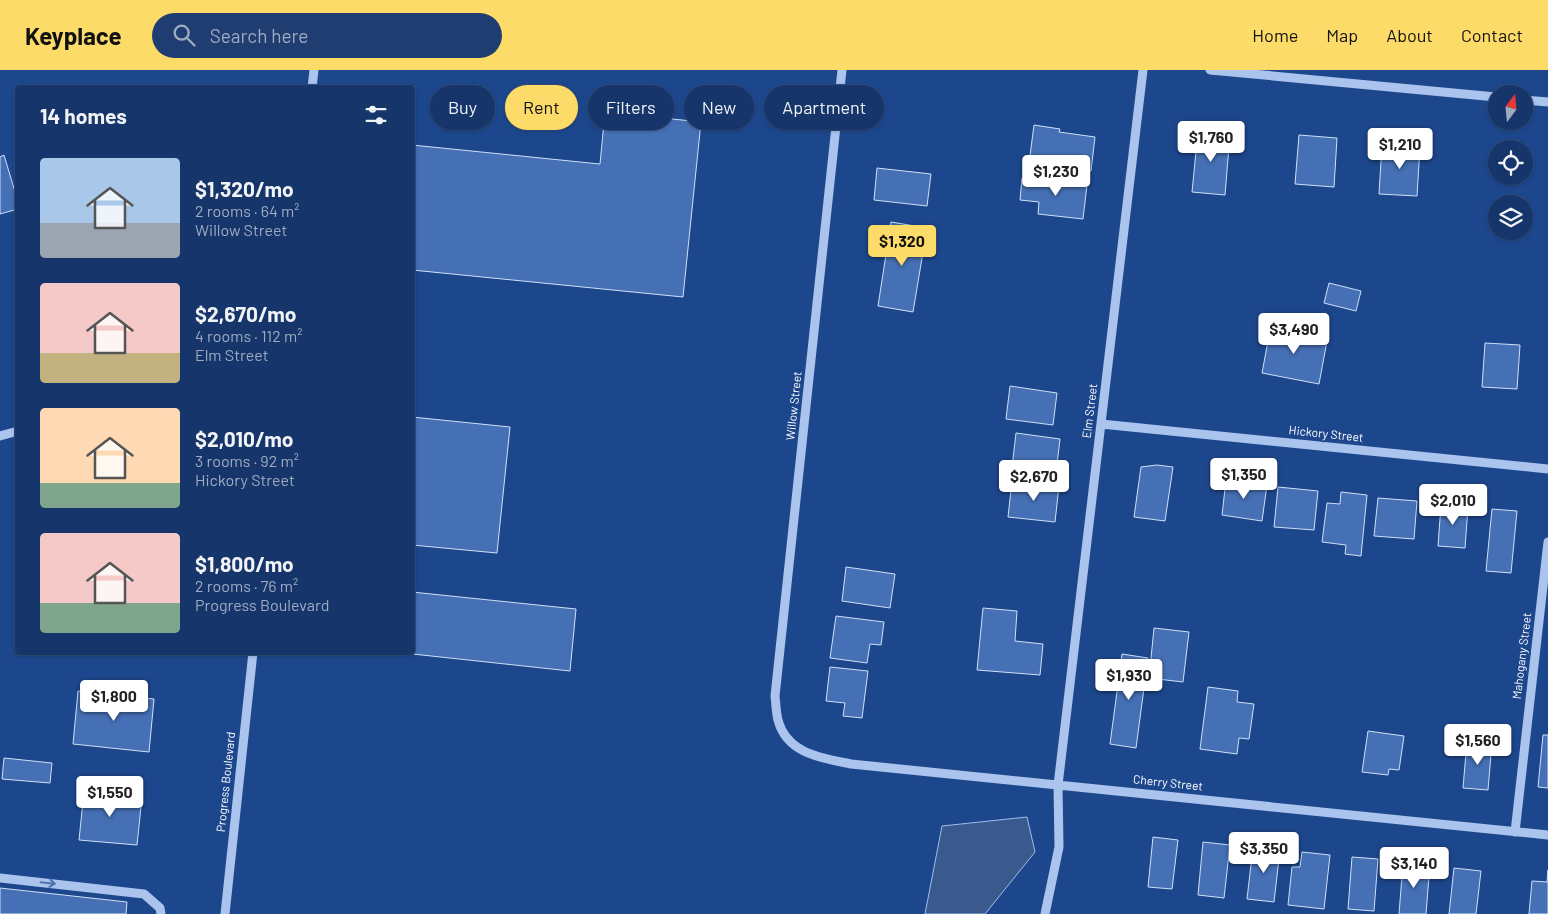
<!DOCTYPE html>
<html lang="en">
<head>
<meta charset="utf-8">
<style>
	body { margin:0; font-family:Barlow,sans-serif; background:#1f3d70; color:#f1f3f6; height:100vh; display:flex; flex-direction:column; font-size:19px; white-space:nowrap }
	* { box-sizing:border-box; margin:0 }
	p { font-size:16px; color:#9eabc1 }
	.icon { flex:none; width:28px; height:28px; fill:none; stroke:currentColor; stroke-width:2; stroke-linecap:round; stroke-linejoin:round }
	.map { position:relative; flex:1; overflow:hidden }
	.side { position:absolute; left:15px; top:15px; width:400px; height:570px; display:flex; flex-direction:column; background:#16356a; border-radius:5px; box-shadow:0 1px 4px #0004,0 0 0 1px #35507e }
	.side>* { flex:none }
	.guide { position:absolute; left:430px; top:15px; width:475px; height:45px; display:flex; gap:10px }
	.needle { width:32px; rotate:16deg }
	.buttons { position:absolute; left:1488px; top:15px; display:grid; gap:10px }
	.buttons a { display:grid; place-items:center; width:45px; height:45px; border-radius:50%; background:#16356a; box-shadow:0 1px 4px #0004,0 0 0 1px #35507e; font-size:25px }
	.price { position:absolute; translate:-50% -42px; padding:0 11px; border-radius:5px; background:#fff; color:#222; font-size:16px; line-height:32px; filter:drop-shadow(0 1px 2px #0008) }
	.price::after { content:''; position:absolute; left:50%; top:30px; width:15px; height:11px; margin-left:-8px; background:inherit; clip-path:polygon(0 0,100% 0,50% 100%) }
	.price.current { background:#fddb68; color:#111 }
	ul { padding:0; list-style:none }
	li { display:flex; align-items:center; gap:15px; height:125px; padding:0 25px }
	li span { display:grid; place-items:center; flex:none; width:140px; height:100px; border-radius:5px; color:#555 }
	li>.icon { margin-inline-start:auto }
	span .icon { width:60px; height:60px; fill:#fffc; stroke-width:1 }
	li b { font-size:21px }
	h2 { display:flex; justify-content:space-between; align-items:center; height:60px; padding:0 25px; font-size:21px }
	.chip { padding:0 18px; border-radius:22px; background:#16356a; box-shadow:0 1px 4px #0004,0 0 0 1px #35507e; font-size:18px; line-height:45px }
	.chip.current { background:#fddb68; color:#111 }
	header { display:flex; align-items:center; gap:30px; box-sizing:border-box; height:70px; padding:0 25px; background:#fddb68; color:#111 }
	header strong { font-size:24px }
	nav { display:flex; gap:28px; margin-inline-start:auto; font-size:18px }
	.search { width:350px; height:45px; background:#1f3d70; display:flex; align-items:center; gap:12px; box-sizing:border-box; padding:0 18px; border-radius:28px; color:#9eabc1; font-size:19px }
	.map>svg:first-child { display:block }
	.water { fill:#3a598d; stroke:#9dbeef }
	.building { fill:#4570b5; stroke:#d0e0f9 }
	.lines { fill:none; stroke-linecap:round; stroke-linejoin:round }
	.minor { stroke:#aac4ed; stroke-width:9 }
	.oneway { stroke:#4e73af }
	.labels { text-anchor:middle; stroke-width:4; stroke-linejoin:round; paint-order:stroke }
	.street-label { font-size:12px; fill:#fff; stroke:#1d478d }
</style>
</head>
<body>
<header>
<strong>Keyplace</strong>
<div class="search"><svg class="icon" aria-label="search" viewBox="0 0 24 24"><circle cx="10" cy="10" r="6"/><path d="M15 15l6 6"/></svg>Search here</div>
<nav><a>Home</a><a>Map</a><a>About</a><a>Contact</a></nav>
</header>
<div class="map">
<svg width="1548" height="844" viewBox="0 0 1548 844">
	<rect width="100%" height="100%" fill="#1d478d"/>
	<path class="water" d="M1027,747L1035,782L985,844H925L942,756Z"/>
	<path class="building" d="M605,42L701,52L683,227L412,200V75L600,94Z
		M1034,55L1060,59L1059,62L1095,67L1091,101L1029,93Z
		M1198,61L1230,64L1225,125L1192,122Z
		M1299,65L1337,68L1334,117L1295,114Z
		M1382,75L1420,77L1417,126L1379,124Z
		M4,85L18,132V139L0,144V87Z
		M877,98L931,104L927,136L874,130Z
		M1022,108L1087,115L1083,149L1038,144L1039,132L1020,130Z
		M891,152L927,158L913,242L878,236Z
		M1329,213L1361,221L1356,241L1324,233Z
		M1271,255L1310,263L1309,267L1327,271L1319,314L1262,303Z
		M1485,273L1520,275L1517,319L1482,317Z
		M1010,316L1057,323L1053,355L1006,349Z
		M412,347L510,357L497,483L412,475Z
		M1016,363L1060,369L1056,403L1012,397Z
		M1157,395L1173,397L1165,451L1134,447L1141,397Z
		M1226,410L1267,415L1262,451L1222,445Z
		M1012,411L1059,416L1055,452L1008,447Z
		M1278,417L1318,421L1314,460L1274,457Z
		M1341,422L1367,425L1361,486L1345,484L1346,475L1322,472L1327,433L1340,434Z
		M1378,428L1417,431L1414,469L1374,466Z
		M1441,435L1468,437L1465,478L1438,476Z
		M1492,439L1517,441L1511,503L1486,501Z
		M846,497L895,504L890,538L842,531Z
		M412,522L576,539L570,601L394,582H412Z
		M983,538L1017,541L1015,571L1043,574L1040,605L977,600Z
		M836,546L884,552L881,575L870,574L867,593L830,588Z
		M1154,558L1189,562L1183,612L1149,608Z
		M1122,584L1148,588L1136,678L1110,674Z
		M830,597L868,601L862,648L843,646L845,633L826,631Z
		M1208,617L1238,621L1237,632L1254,634L1249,669L1239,668L1237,684L1200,679Z
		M78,621L154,629L149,682L73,674Z
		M1368,661L1404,666L1399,700L1389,699L1388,705L1362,702Z
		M1543,665H1548V718L1538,717Z
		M1467,671L1492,673L1488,720L1463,718Z
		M4,688L52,693L50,713L2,709Z
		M84,721L142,727L137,775L79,770Z
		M1153,767L1178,770L1172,819L1148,817Z
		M1203,772L1230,775L1224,828L1198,825Z
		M1253,777L1280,780L1274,832L1247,829Z
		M1302,782L1330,785L1324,839L1288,835L1292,797H1300Z
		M1352,787L1378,789L1374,841L1348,839Z
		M1403,793L1430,794L1426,844H1399Z
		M1454,798L1481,801L1476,844H1449Z
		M1548,800V844H1529L1532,811L1547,812Z
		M0,818L127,832L126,844H0Z"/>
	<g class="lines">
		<path class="minor" d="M842,0L775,626C776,634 776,643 778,650C787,684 822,688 851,694L1548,765
			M1210,0L1496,27
			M312,18L314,0
			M1524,30L1548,32
			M1101,354L1548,399
			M0,366L18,361
			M1515,762L1548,472
			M0,808L144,824L160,838L161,844
			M225,844L253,582
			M1045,844L1059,777L1058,715L1143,0"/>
	</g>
	<defs><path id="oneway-shaft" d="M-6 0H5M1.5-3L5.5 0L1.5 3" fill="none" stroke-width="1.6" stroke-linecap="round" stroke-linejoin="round" transform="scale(1.25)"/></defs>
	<use class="oneway" href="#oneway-shaft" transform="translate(48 813) rotate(6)"/>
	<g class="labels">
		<g class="street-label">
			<text transform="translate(794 336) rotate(-84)" y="4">Willow Street</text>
			<text transform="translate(1090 341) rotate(-83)" y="4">Elm Street</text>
			<text transform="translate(1326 364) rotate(6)" y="4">Hickory Street</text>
			<text transform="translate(1522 586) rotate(-83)" y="4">Mahogany Street</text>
			<text transform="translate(226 712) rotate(-84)" y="4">Progress Boulevard</text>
			<text transform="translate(1168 713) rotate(6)" y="4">Cherry Street</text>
		</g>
	</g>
</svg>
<div class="buttons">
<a><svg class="needle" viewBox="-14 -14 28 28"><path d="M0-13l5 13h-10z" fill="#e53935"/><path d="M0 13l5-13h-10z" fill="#9eabc1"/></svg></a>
<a><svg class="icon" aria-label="locate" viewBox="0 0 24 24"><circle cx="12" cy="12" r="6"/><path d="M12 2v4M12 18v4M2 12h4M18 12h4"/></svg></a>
<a><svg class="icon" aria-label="layers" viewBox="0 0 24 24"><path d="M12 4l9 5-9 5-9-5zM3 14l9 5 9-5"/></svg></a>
</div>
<b class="price" style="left:1211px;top:93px">$1,760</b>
<b class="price" style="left:1400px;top:100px">$1,210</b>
<b class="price" style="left:1056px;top:127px">$1,230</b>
<b class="price current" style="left:902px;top:197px">$1,320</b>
<b class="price" style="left:1294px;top:285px">$3,490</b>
<b class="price" style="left:1244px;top:430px">$1,350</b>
<b class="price" style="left:1034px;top:432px">$2,670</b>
<b class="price" style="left:1453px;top:456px">$2,010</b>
<b class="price" style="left:1129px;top:631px">$1,930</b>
<b class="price" style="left:114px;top:652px">$1,800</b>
<b class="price" style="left:1478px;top:696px">$1,560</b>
<b class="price" style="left:110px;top:748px">$1,550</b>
<b class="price" style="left:1264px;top:804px">$3,350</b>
<b class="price" style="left:1414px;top:819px">$3,140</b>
<div class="guide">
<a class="chip">Buy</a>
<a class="chip current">Rent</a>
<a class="chip">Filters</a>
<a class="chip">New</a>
<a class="chip">Apartment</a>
</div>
<section class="side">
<h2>14 homes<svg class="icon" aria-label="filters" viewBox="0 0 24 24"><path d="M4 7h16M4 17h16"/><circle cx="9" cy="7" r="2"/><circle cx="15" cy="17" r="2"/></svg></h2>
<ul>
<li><span style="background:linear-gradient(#a9c7e8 65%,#9aa5b1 0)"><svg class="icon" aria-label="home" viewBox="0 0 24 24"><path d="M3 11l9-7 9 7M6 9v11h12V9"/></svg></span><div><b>$1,320/mo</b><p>2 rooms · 64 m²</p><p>Willow Street</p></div></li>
<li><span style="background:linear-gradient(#f6c9c9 70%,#c2b280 0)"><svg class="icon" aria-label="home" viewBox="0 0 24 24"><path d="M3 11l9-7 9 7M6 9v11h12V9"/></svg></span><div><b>$2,670/mo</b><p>4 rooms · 112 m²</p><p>Elm Street</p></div></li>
<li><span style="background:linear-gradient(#ffd9b3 75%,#7fa58c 0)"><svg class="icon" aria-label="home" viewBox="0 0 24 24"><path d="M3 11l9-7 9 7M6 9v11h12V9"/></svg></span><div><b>$2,010/mo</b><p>3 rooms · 92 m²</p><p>Hickory Street</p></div></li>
<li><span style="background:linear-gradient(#f6c9c9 70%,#7fa58c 0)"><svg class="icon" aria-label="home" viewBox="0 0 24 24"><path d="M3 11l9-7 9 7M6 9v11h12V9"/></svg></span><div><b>$1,800/mo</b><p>2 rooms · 76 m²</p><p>Progress Boulevard</p></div></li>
</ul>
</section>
</div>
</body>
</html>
